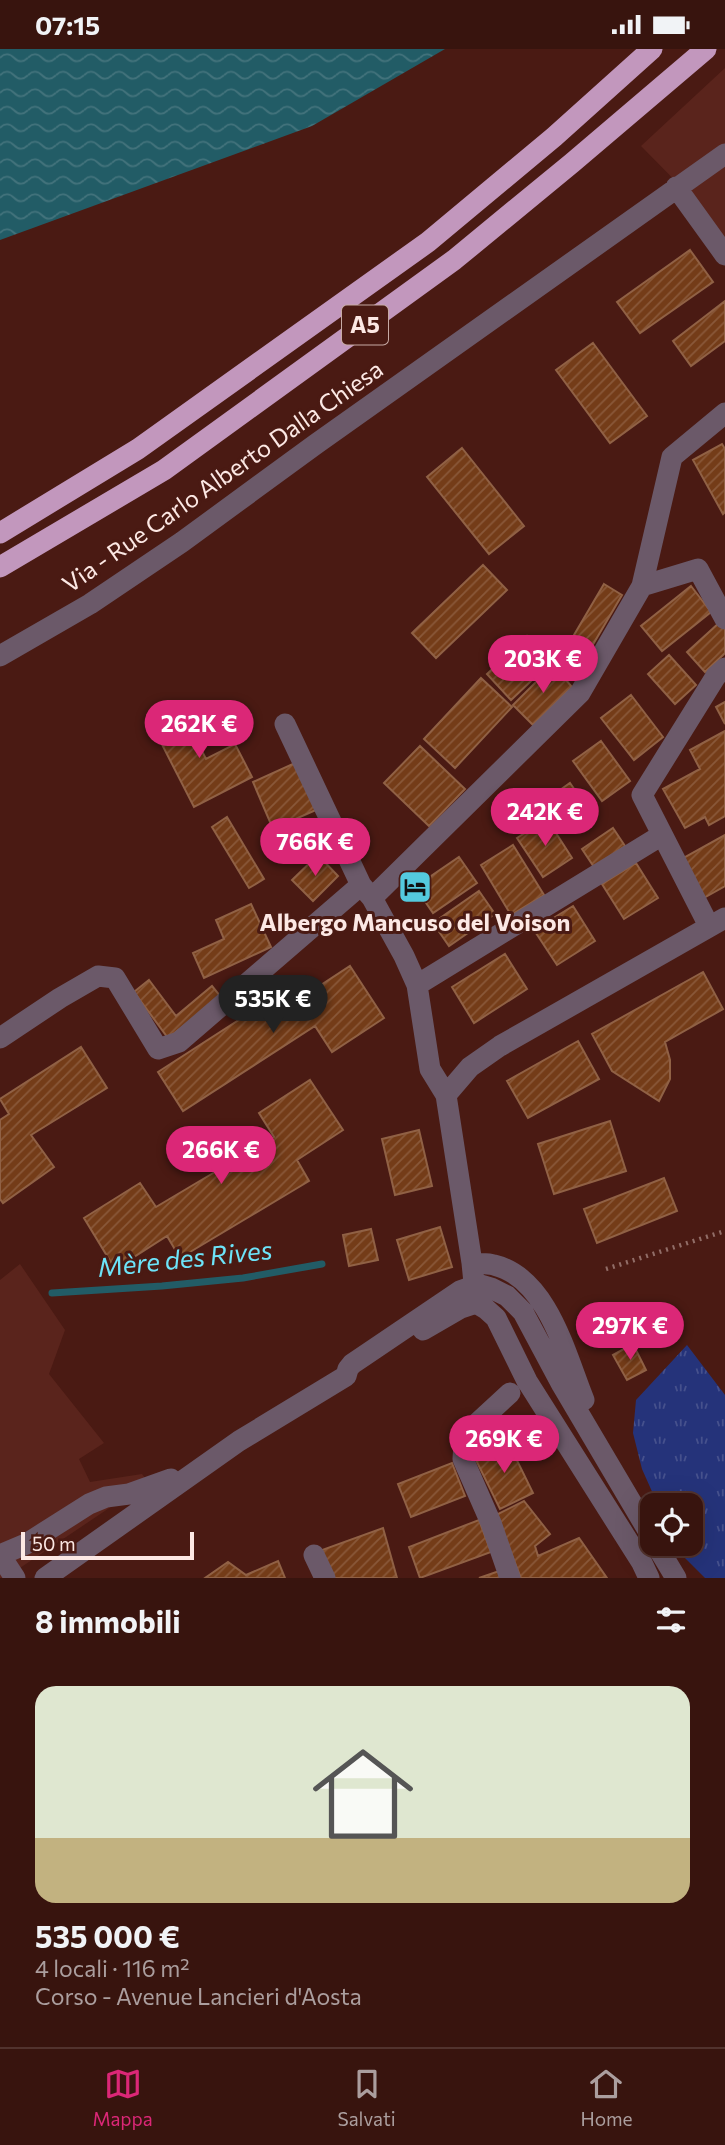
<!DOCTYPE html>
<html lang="it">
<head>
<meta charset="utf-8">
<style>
	body { margin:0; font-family:Commissioner,sans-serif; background:#43211c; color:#f1f3f6; height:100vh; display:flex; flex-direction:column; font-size:26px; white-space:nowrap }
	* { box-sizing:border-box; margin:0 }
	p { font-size:23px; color:#ab9e9e }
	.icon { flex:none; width:38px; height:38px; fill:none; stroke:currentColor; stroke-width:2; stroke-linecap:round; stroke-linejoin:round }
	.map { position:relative; height:1529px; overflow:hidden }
	.details { display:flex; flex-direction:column; background:#38140e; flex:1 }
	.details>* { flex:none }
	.controls { position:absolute; left:640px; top:1444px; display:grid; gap:14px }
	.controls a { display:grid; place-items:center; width:63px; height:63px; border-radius:14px; background:#38140e; box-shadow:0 7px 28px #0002,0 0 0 2px #52332e; font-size:35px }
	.scale { position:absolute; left:21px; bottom:18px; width:173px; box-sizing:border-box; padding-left:7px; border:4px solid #fce8e4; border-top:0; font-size:19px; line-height:24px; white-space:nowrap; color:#fce8e4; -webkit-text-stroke:5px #4a1a13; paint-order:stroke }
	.price { position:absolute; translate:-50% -60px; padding:0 16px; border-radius:24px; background:#db2777; color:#fff; font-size:23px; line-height:46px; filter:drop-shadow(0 2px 4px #0008) }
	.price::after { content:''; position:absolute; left:50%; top:42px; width:21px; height:16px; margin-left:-10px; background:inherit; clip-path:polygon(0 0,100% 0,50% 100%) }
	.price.on { background:#222; color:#fff }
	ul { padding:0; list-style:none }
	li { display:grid; align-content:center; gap:14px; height:371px; padding:0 35px }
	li+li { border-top:2px solid #52332e }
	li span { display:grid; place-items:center; height:217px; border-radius:21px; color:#555 }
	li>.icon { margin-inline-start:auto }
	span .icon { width:126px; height:126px; fill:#fffc; stroke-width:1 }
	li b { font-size:30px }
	h2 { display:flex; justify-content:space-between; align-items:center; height:84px; padding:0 35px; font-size:30px }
	.status { display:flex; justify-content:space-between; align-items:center; height:49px; padding:0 35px; background:#38140e; direction:ltr }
	.status svg { height:19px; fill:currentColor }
	.tab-bar { display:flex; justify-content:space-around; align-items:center; height:98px; border-top:2px solid #52332e; background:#38140e; font-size:19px; color:#ab9e9e }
	.tab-bar a { display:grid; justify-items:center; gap:4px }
	.tab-bar .on { color:#db2777 }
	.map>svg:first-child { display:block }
	.built { fill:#5a241c }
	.grass { fill:url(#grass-tufts) }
	.water { fill:url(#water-waves) }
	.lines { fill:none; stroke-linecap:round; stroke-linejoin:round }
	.stream { stroke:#225c66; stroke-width:7 }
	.building { fill:url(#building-hatch); stroke:#906145; stroke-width:2 }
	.path { stroke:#916d67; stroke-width:4.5; stroke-dasharray:2 5; stroke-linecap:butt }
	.minor { stroke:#6b5969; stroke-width:21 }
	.highway { stroke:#c297bd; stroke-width:21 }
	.labels { text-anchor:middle; stroke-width:6; stroke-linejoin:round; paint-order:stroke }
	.shield { fill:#4a1a13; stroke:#c7aaa5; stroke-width:2 }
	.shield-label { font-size:23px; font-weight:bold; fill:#fce8e4 }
	.street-label { font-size:24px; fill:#fce8e4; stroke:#4a1a13 }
	.poi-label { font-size:24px; font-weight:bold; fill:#fce8e4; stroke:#4a1a13 }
	.water-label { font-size:26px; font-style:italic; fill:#6de4f9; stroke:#4a1a13 }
</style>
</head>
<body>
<div class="status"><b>07:15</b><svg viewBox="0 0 49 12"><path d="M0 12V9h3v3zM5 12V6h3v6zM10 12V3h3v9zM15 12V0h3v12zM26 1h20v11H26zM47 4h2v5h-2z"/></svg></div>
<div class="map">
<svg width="725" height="1529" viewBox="0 0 725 1529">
	<defs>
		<pattern id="grass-tufts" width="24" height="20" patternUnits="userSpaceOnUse" patternTransform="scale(1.75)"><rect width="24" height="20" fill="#25337a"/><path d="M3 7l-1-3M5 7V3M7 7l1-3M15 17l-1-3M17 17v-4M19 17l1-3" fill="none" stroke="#46518d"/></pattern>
		<pattern id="water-waves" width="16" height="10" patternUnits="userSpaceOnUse" patternTransform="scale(1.75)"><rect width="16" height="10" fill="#225c66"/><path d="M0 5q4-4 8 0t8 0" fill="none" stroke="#43737c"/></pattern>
		<pattern id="building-hatch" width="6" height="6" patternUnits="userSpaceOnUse" patternTransform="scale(1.75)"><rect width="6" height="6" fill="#743c18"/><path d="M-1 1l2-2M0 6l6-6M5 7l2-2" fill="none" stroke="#895839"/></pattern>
	</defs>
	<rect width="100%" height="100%" fill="#4a1a13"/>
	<path class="built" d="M725,19V192L701,158L641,97Z
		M20,1215L65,1281L49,1325L104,1394L79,1410L90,1433L142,1425L148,1433L5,1529H0V1231Z"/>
	<path class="grass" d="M687,1296L725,1346V1529H705L677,1501L674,1495L691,1494V1456H658L642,1420L633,1384L636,1351Z"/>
	<path class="water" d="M0,0H445L312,77L0,191Z"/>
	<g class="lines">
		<path class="stream" d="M52,1244L162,1237L243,1229L322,1215"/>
	</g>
	<path class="building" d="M690,201L713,233L640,284L617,253Z
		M725,252V292L691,317L673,292Z
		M593,294L647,367L610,394L556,321Z
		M722,395L725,400V463L723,465L693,411Z
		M462,399L524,477L489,505L427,428Z
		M483,516L507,541L436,609L412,584Z
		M604,535L622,546L575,626L557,615Z
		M691,537L711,563L662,602L641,577Z
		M719,574L725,580V604L705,623L687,603Z
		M527,587L551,613L511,651L487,625Z
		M669,606L696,636L675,655L648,625Z
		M553,616L572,638L533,676L513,656Z
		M481,629L512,658L455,719L424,690Z
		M631,646L663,688L634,711L601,669Z
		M725,653V675L716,658Z
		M180,659L206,710L235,695L252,728L194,758L151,674Z
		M725,682V767L709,776L705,768L685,779L663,740L700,720L690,701Z
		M601,692L630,732L602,752L573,712Z
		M420,697L465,740L429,777L384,734Z
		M295,714L316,761L273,780L253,733Z
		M570,734L589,761L566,778L546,751Z
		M227,768L264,830L249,839L212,778Z
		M547,770L572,809L543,828L517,789Z
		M613,779L625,797L594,818L582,800Z
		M725,786V837L702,850L680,811Z
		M513,796L544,846L511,866L481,816Z
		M318,806L338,827L313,852L292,831Z
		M459,808L477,834L433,864L415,838Z
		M636,814L658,849L624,870L602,835Z
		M479,842L495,865L449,897L433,874Z
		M251,855L271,898L204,929L193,904L224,890L216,871Z
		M573,857L595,892L557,916L534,881Z
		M505,905L527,940L474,974L452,938Z
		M350,917L384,969L332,1003L315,977L183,1062L158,1023L290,938L298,951Z
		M703,923L723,960L665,993L670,1011V1030L659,1052L612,1022L592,985Z
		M149,931L176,967L212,937L221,948L168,989L134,943Z
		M578,992L599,1030L528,1069L507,1032Z
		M81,998L107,1039L31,1086L54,1118L3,1154L0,1150V1071L9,1065L0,1050Z
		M310,1031L343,1081L297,1111L309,1132L180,1209L167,1187L115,1220L84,1169L140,1134L156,1158L274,1088L259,1064Z
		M610,1072L626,1122L554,1145L538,1095Z
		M419,1081L432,1137L395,1146L382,1090Z
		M664,1129L677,1162L597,1194L584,1160Z
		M440,1178L452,1218L409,1231L397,1191Z
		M371,1180L378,1211L349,1217L343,1186Z
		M633,1295L646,1321L627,1331L613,1306Z
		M507,1391L533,1444L500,1460L474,1407Z
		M452,1414L465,1447L411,1468L398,1435Z
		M524,1452L550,1485L535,1497L538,1507L579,1489L607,1529H521L496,1466Z
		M479,1471L491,1503L420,1529L409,1498Z
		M383,1479L397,1529H332L322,1501Z
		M278,1512L285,1529H205L228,1513L246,1526Z
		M502,1521L504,1529H479Z"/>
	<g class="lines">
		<path class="path" d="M606,1220L725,1182"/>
		<path class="minor" d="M676,138L725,206
			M642,537L698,520L725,570
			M0,607L90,555L182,493L316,395L725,105
			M285,675L361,836L372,849L404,907L417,936L430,1020L446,1046L472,1214L476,1254
			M372,849L580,644L642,537L672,408L725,364
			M709,877L642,746L716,627L725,619
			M417,936L662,786
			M0,989L60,949L98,927L115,929L158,1000L179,993L361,836
			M446,1046L470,1018L500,997L725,869
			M472,1214C479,1215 487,1214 494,1216C548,1229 566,1307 584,1351
			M423,1281L461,1259L476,1254L486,1260L496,1269L527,1332L642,1514L649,1529
			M510,1344L472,1379L464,1395L463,1410L491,1474L510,1529
			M655,1494L676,1529
			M0,1506L26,1495L89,1455L106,1448L129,1445L171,1430
			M0,1506L15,1529
			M314,1506L325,1529
			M45,1529L239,1392L346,1327L348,1320L352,1315L460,1242L474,1237L481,1236L491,1239L507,1247L523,1263L562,1336L653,1490"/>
		<path class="highway" d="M0,484L138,400L428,193L554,88L652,0
			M0,518L164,421L454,211L572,114L706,0"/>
	</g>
	<defs>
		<symbol id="hotel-square" viewBox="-11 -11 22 22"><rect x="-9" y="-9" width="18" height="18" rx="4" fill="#54cade" stroke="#4a1a13"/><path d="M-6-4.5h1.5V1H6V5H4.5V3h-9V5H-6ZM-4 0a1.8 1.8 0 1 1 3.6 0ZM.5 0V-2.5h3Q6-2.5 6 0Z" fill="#111"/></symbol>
	</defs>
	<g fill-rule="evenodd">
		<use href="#hotel-square" x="396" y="819" width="38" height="38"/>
	</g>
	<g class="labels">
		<rect class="shield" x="342" y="256.5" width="46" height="39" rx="5"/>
		<g class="shield-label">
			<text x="365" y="284">A5</text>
		</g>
		<g class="street-label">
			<text transform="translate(223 428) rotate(-35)" y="8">Via - Rue Carlo Alberto Dalla Chiesa</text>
		</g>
		<g class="poi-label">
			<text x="415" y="882">Albergo Mancuso del Voison</text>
		</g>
		<g class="water-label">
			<text transform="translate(185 1210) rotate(-6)" y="9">Mère des Rives</text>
		</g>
	</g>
</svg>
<div class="controls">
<a><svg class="icon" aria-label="locate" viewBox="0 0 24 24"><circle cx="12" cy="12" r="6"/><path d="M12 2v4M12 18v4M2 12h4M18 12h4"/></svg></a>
</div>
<div class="scale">50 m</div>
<b class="price" style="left:543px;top:646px">203K €</b>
<b class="price" style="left:199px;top:711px">262K €</b>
<b class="price" style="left:545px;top:799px">242K €</b>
<b class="price" style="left:315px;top:829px">766K €</b>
<b class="price on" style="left:273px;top:986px">535K €</b>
<b class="price" style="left:221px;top:1137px">266K €</b>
<b class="price" style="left:630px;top:1313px">297K €</b>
<b class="price" style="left:504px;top:1426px">269K €</b>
</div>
<section class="details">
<h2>8 immobili<svg class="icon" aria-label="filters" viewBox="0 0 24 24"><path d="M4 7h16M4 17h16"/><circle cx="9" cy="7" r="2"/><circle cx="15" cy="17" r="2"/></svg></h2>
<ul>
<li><span style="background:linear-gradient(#dfe7d0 70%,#c2b280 0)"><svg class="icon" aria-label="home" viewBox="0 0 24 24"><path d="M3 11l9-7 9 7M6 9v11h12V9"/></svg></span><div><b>535 000 €</b><p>4 locali · 116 m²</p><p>Corso - Avenue Lancieri d'Aosta</p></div></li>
</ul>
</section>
<nav class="tab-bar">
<a class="on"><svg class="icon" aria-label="map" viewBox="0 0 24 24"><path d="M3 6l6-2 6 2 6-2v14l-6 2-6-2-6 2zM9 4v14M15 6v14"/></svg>Mappa</a>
<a><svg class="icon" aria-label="saved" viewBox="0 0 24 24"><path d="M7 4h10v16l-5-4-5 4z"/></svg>Salvati</a>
<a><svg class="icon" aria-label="home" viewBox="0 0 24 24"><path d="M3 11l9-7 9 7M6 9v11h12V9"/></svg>Home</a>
</nav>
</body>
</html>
